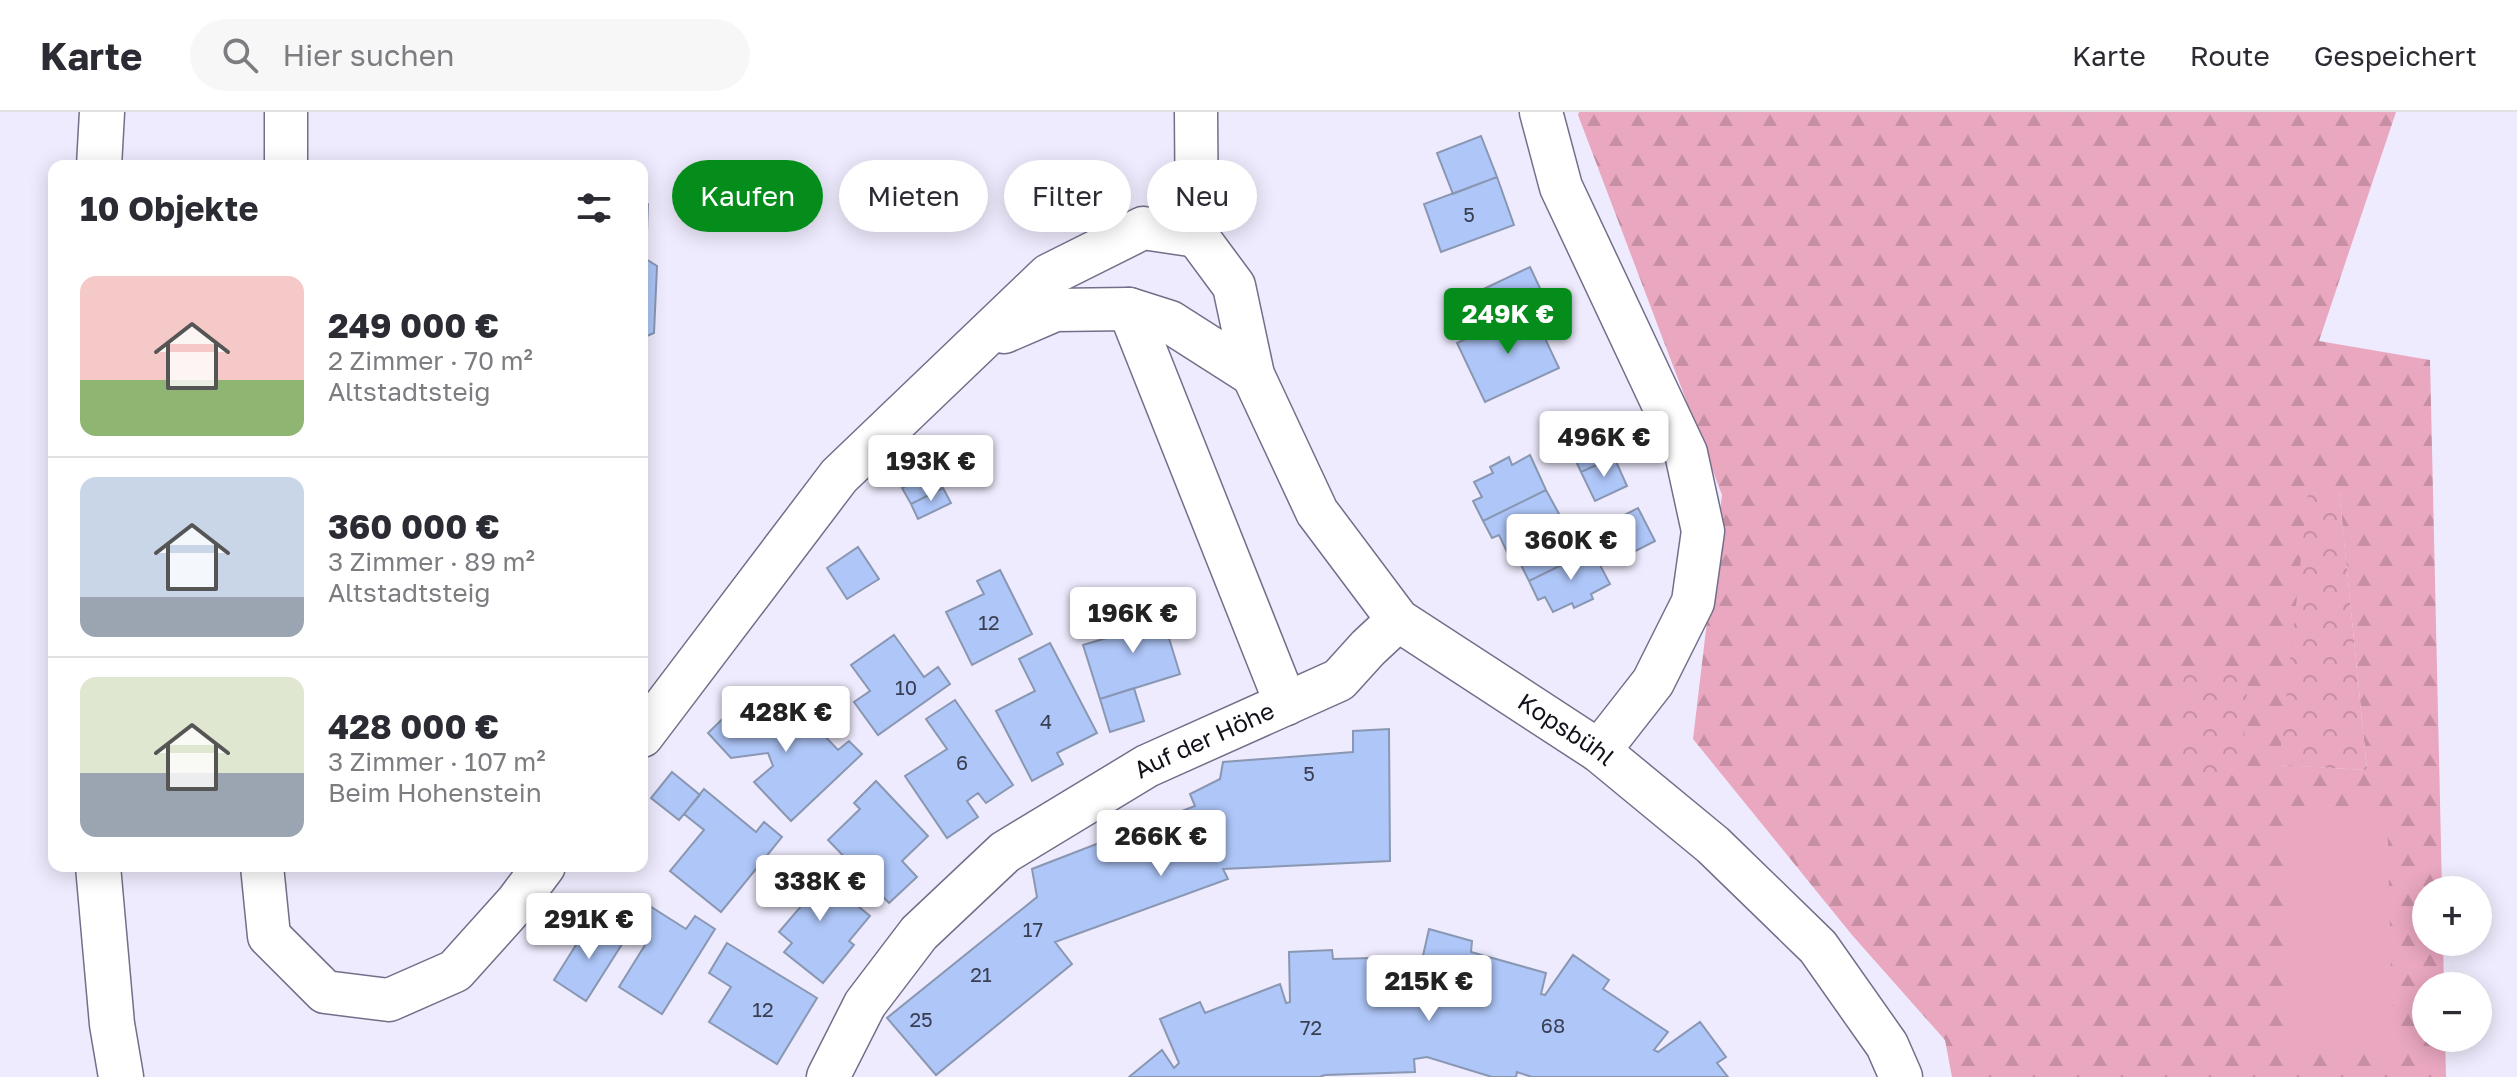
<!DOCTYPE html>
<html lang="de">
<head>
<meta charset="utf-8">
<style>
	body { margin:0; font-family:"Golos Text",sans-serif; background:#f7f7f7; color:#2b2b33; height:100vh; display:flex; flex-direction:column; font-size:30px; white-space:nowrap }
	* { box-sizing:border-box; margin:0 }
	p { font-size:26px; color:#7c7c81 }
	.icon { flex:none; width:44px; height:44px; fill:none; stroke:currentColor; stroke-width:2; stroke-linecap:round; stroke-linejoin:round }
	.map { position:relative; flex:1; overflow:hidden }
	.side { position:absolute; left:48px; top:48px; width:600px; height:712px; display:flex; flex-direction:column; background:#fff; border-radius:16px; box-shadow:0 4px 20px #0003 }
	.side>* { flex:none }
	.banner { position:absolute; left:672px; top:48px; width:760px; height:72px; display:flex; gap:16px }
	.tools { position:absolute; left:2412px; top:764px; display:grid; gap:16px }
	.tools a { display:grid; place-items:center; width:80px; height:80px; border-radius:50%; background:#fff; box-shadow:0 4px 20px #0003; font-size:40px }
	.price { position:absolute; translate:-50% -68px; padding:0 18px; border-radius:8px; background:#fff; color:#222; font-size:26px; line-height:52px; filter:drop-shadow(0 2px 4px #0008) }
	.price::after { content:''; position:absolute; left:50%; top:48px; width:24px; height:18px; margin-left:-12px; background:inherit; clip-path:polygon(0 0,100% 0,50% 100%) }
	.price.current { background:#058d1b; color:#fff }
	ul { padding:0; list-style:none }
	li { display:flex; align-items:center; gap:24px; height:200px; padding:0 32px }
	li+li { border-top:2px solid #e1e1e2 }
	li span { display:grid; place-items:center; flex:none; width:224px; height:160px; border-radius:16px; color:#555 }
	li>.icon { margin-inline-start:auto }
	span .icon { width:96px; height:96px; fill:#fffc; stroke-width:1 }
	li b { font-size:34px }
	h2 { display:flex; justify-content:space-between; align-items:center; height:96px; padding:0 32px; font-size:34px }
	.tag { padding:0 28px; border-radius:36px; background:#fff; box-shadow:0 4px 20px #0003; font-size:28px; line-height:72px }
	.tag.current { background:#058d1b; color:#fff }
	header { display:flex; align-items:center; gap:48px; box-sizing:border-box; height:112px; padding:0 40px; background:#fff; border-bottom:2px solid #e1e1e2 }
	header strong { font-size:38px }
	nav { display:flex; gap:44px; margin-inline-start:auto; font-size:28px }
	.search { width:560px; height:72px; background:#f7f7f7; display:flex; align-items:center; gap:20px; box-sizing:border-box; padding:0 28px; border-radius:44px; color:#7c7c81; font-size:30px }
	.map>svg:first-child { display:block }
	.forest { fill:url(#forest-firs); fill-rule:evenodd }
	.park { fill:url(#park-crowns) }
	.pitch { fill:#e9a7c0 }
	.building { fill:#aec6f8; stroke:#8a97b2; stroke-width:2 }
	.lines { fill:none; stroke-linecap:round; stroke-linejoin:round }
	.street-casing { stroke:#736e89; stroke-width:45 }
	.primary-casing { stroke:#736e89; stroke-width:47 }
	.street { stroke:#fff; stroke-width:42 }
	.primary { stroke:#fff; stroke-width:44 }
	.labels { text-anchor:middle; stroke-width:7; stroke-linejoin:round; paint-order:stroke }
	.number-label { font-size:20px; fill:#393e52 }
	.street-label { font-size:24px; fill:#12101a; stroke:#fbfbfb }
</style>
</head>
<body>
<header>
<strong>Karte</strong>
<div class="search"><svg class="icon" aria-label="search" viewBox="0 0 24 24"><circle cx="10" cy="10" r="6"/><path d="M15 15l6 6"/></svg>Hier suchen</div>
<nav><a>Karte</a><a>Route</a><a>Gespeichert</a></nav>
</header>
<div class="map">
<svg width="2517" height="965" viewBox="0 0 2517 965">
	<defs>
		<pattern id="forest-firs" width="22" height="20" patternUnits="userSpaceOnUse" patternTransform="scale(2)"><rect width="22" height="20" fill="#e9a7c0"/><path d="M5 1l3.5 6h-7zM16 11l3.5 6h-7z" fill="#c78fa4"/></pattern>
		<pattern id="park-crowns" width="20" height="18" patternUnits="userSpaceOnUse" patternTransform="scale(2)"><rect width="20" height="18" fill="#e9a7c0"/><path d="M2 6a3 3 0 1 1 6 0M12 15a3 3 0 1 1 6 0" fill="none" stroke="#c78fa4"/></pattern>
	</defs>
	<rect width="100%" height="100%" fill="#efebfe"/>
	<path class="forest" d="M1579,0H2396L2319,229L2430,248L2442,778H2426V830H2443L2444,874H2426V926H2445L2446,965H1952L1945,928L1852,823L1693,627L1722,383L1578,3ZM2339,379L2367,658L2280,653L2309,381Z"/>
	<path class="park" d="M2339,378L2367,658L2279,653L2308,381Z
		M2184,556L2248,560L2242,664L2177,660Z"/>
	<path class="pitch" d="M2387,694L2393,938L2289,941L2283,697Z"/>
	<path class="building" d="M1481,24L1497,65L1453,82L1437,41Z
		M1497,65L1514,113L1441,140L1424,92Z
		M642,89L648,92L646,147L657,154L654,221L642,226Z
		M1530,155L1546,189L1507,208L1500,193L1484,200L1475,181Z
		M1531,197L1559,256L1485,290L1457,231Z
		M1599,313L1614,345L1581,360L1566,328Z
		M1530,343L1546,378L1483,409L1473,389L1482,385L1474,370L1493,361L1490,355L1509,345L1512,353Z
		M1614,345L1627,374L1595,389L1581,360Z
		M935,359L943,376L911,392L902,376Z
		M943,376L951,391L918,407L911,392Z
		M1546,378L1564,411L1507,440L1499,423L1492,426L1483,409Z
		M1638,396L1655,429L1622,446L1605,413Z
		M1576,405L1592,438L1529,469L1520,451L1527,447L1520,433Z
		M858,435L879,467L847,487L827,456Z
		M1592,438L1610,472L1591,482L1593,487L1574,496L1572,491L1553,500L1545,485L1538,488L1529,469Z
		M1000,458L1032,522L972,553L946,500L984,482L977,469Z
		M1159,494L1180,562L1100,587L1083,533L1127,520L1122,505Z
		M894,523L924,565L938,555L950,572L878,623L854,590L870,579L851,553Z
		M1050,531L1097,621L1057,641L1063,652L1032,669L996,599L1035,579L1019,547Z
		M1134,576L1144,609L1110,620L1100,587Z
		M787,584L838,638L849,629L862,642L791,709L754,670L773,654L768,641L731,646L708,621L738,592L757,612Z
		M955,588L1013,673L986,691L978,681L967,689L978,705L947,726L905,664L947,637L926,607Z
		M1389,617L1390,749L1223,757L1228,767L1055,830L1072,852L936,963L887,906L1037,785L1032,757L1195,694L1190,682L1220,667L1223,650L1353,640V619Z
		M672,660L700,683L679,708L651,686Z
		M876,669L928,724L902,749L917,765L889,791L828,728L860,697L854,691Z
		M704,677L756,720L764,710L782,725L721,800L670,759L704,718L684,702Z
		M801,748L870,804L849,829L854,833L823,871L784,840L792,831L779,820L803,792L781,774Z
		M634,784L686,817L695,804L715,817L662,902L619,875L645,833L615,813Z
		M591,809L624,829L586,889L554,868Z
		M1429,817L1472,829L1471,840L1546,861L1541,882L1545,883L1573,843L1609,868L1603,877L1668,920L1654,938L1658,940L1700,910L1726,945L1717,951L1728,965H1532L1517,960L1516,965H1492L1427,945L1414,947L1415,960L1325,963L1319,965H1129L1162,938L1174,956L1179,951L1160,907L1200,890L1205,901L1280,872L1286,891L1290,890L1289,840L1332,838L1333,847L1412,845V866H1418Z
		M727,831L817,886L777,952L709,910L731,875L709,861Z"/>
	<g class="lines">
		<defs>
			<g id="street">
				<path d="M1196,0L1197,124"/>
				<path d="M1541,0L1561,75L1686,341L1703,419L1693,490L1653,570L1599,639"/>
				<path d="M286,54V0"/>
				<path id="s1" d="M1197,124L1234,174L1253,263L1317,400L1398,508L1599,639L1713,733L1818,835L1887,933L1901,965"/>
				<path d="M1129,197L1286,592"/>
				<path d="M1004,220L1055,198L1129,197L1170,210L1253,263"/>
				<path d="M642,624L839,364L1049,163L1143,116L1197,124"/>
				<path d="M262,754L269,824L325,880L389,888L455,859L517,790L544,754"/>
				<path id="s2" d="M828,965L865,892L919,821L1005,740L1147,654L1339,568L1368,536L1398,508"/>
			</g>
			<path id="primary" d="M99,54L102,0
				M98,754L112,912L121,965"/>
		</defs>
		<use href="#street" class="street-casing"/>
		<use href="#primary" class="primary-casing"/>
		<use href="#street" class="street"/>
		<use href="#primary" class="primary"/>
	</g>
	<g class="labels">
		<g class="number-label">
			<text x="1469" y="110">5</text>
			<text x="989" y="518">12</text>
			<text x="906" y="583">10</text>
			<text x="1046" y="617">4</text>
			<text x="962" y="658">6</text>
			<text x="1309" y="669">5</text>
			<text x="1033" y="825">17</text>
			<text x="981" y="870">21</text>
			<text x="763" y="905">12</text>
			<text x="921" y="915">25</text>
			<text x="1553" y="921">68</text>
			<text x="1311" y="923">72</text>
		</g>
		<g class="street-label">
			<text dy="8" stroke="none"><textPath href="#s1" startOffset="640">Kopsbühl</textPath></text>
			<text dy="8" stroke="none"><textPath href="#s2" startOffset="518">Auf der Höhe</textPath></text>
		</g>
	</g>
</svg>
<div class="tools">
<a>+</a>
<a>−</a>
</div>
<b class="price current" style="left:1508px;top:244px">249K €</b>
<b class="price" style="left:1604px;top:367px">496K €</b>
<b class="price" style="left:931px;top:391px">193K €</b>
<b class="price" style="left:1571px;top:470px">360K €</b>
<b class="price" style="left:1133px;top:543px">196K €</b>
<b class="price" style="left:786px;top:642px">428K €</b>
<b class="price" style="left:1161px;top:766px">266K €</b>
<b class="price" style="left:820px;top:811px">338K €</b>
<b class="price" style="left:589px;top:849px">291K €</b>
<b class="price" style="left:1429px;top:911px">215K €</b>
<div class="banner">
<a class="tag current">Kaufen</a>
<a class="tag">Mieten</a>
<a class="tag">Filter</a>
<a class="tag">Neu</a>
</div>
<section class="side">
<h2>10 Objekte<svg class="icon" aria-label="filters" viewBox="0 0 24 24"><path d="M4 7h16M4 17h16"/><circle cx="9" cy="7" r="2"/><circle cx="15" cy="17" r="2"/></svg></h2>
<ul>
<li><span style="background:linear-gradient(#f6c9c9 65%,#8fb573 0)"><svg class="icon" aria-label="home" viewBox="0 0 24 24"><path d="M3 11l9-7 9 7M6 9v11h12V9"/></svg></span><div><b>249 000 €</b><p>2 Zimmer · 70 m²</p><p>Altstadtsteig</p></div></li>
<li><span style="background:linear-gradient(#c9d6e8 75%,#9aa5b1 0)"><svg class="icon" aria-label="home" viewBox="0 0 24 24"><path d="M3 11l9-7 9 7M6 9v11h12V9"/></svg></span><div><b>360 000 €</b><p>3 Zimmer · 89 m²</p><p>Altstadtsteig</p></div></li>
<li><span style="background:linear-gradient(#dfe7d0 60%,#9aa5b1 0)"><svg class="icon" aria-label="home" viewBox="0 0 24 24"><path d="M3 11l9-7 9 7M6 9v11h12V9"/></svg></span><div><b>428 000 €</b><p>3 Zimmer · 107 m²</p><p>Beim Hohenstein</p></div></li>
</ul>
</section>
</div>
</body>
</html>
